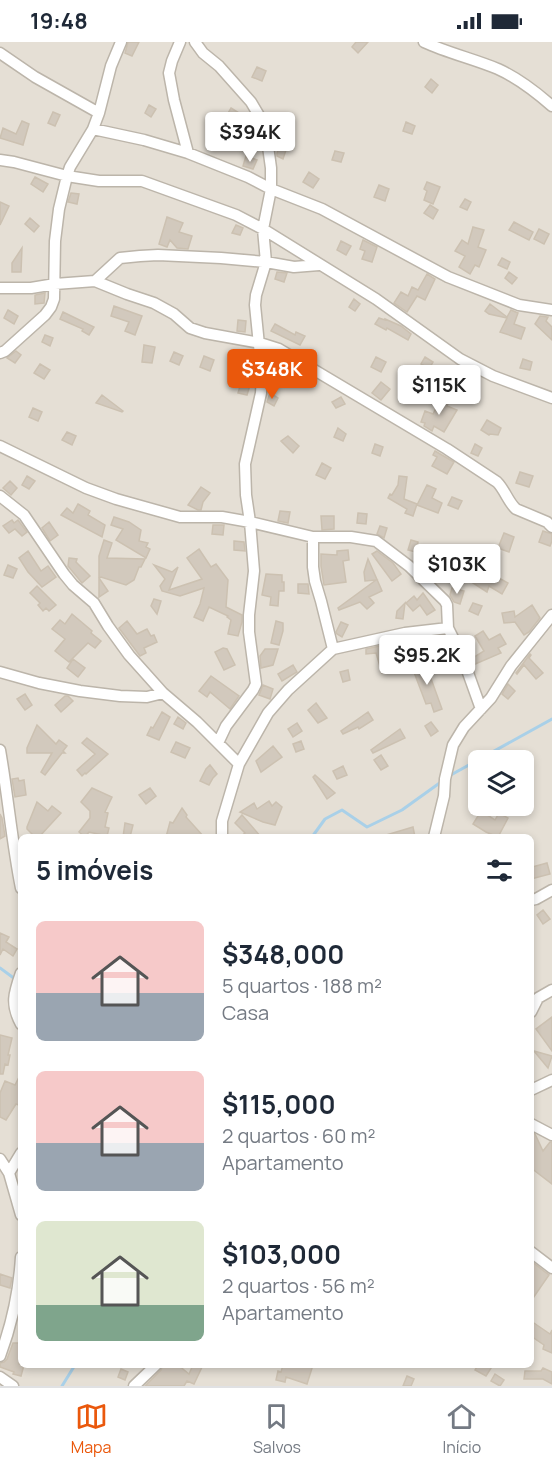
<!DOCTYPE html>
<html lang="pt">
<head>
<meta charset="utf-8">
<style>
	body { margin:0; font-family:Manrope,sans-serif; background:#f6f6f7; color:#1f2937; height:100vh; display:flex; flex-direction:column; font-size:22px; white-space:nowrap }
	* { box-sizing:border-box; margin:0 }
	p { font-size:20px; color:#747a83 }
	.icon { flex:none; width:33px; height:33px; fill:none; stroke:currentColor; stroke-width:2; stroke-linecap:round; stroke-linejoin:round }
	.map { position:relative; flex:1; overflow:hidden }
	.panel { position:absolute; left:18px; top:792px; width:516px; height:534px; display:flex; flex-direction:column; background:#fff; border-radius:9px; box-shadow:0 3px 9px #0003 }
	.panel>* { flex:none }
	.tools { position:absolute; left:468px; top:708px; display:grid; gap:12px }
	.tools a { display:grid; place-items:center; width:66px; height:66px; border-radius:9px; background:#fff; box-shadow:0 3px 9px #0003; font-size:30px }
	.price { position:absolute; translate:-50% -51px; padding:0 14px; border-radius:6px; background:#fff; color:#222; font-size:20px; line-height:39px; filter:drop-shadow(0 2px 3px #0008) }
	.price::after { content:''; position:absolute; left:50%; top:36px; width:18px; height:14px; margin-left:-9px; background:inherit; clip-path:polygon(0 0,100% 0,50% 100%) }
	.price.current { background:#ea580c; color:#fff }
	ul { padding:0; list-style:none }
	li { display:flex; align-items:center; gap:18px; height:150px; padding:0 18px }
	li span { display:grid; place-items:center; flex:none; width:168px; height:120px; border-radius:9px; color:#555 }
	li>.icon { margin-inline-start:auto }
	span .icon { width:72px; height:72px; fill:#fffc; stroke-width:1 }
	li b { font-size:26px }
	h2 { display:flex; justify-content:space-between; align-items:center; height:72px; padding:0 18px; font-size:26px }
	.status { display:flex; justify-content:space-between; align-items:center; height:42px; padding:0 30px; background:#fff; direction:ltr }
	.status svg { height:16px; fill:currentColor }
	.tabs { display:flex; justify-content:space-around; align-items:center; height:84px; border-top:2px solid #e0e1e3; background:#fff; font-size:16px; color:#747a83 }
	.tabs a { display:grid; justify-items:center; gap:3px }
	.tabs .current { color:#ea580c }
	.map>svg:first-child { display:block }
	.residential { fill:#e5dfd5; fill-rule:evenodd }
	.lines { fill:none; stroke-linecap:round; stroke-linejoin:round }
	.stream { stroke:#a9d0e8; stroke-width:3 }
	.building { fill:#d2c9bd; stroke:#ccc1b1; stroke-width:1.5 }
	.street-casing { stroke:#bcb5aa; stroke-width:13 }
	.street { stroke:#fff; stroke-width:10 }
</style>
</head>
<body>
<div class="status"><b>19:48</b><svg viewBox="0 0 49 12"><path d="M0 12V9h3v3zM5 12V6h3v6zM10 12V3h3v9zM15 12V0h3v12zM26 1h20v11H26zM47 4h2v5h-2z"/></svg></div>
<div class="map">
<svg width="552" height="1344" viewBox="0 0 552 1344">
	<rect width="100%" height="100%" fill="#f1eee7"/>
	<path class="residential" d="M0,0H552V1344H0ZM478,718H524V764H478ZM21,795H531V1323H21Z"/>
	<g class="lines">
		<path class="stream" d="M449,734L552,677
			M312,795L325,777L342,768L367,785L402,768L441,740
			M0,926L15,937
			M62,1344L75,1323"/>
	</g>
	<path class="building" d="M128,0H139L132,14L125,11Z
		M356,0H368L358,11L352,5Z
		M257,25L266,29L262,39L252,35Z
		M431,37L438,43L432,51L425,45Z
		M149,63L156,67L151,75L145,71Z
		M231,66L239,71L235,77L227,73Z
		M53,70L60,73L55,84L48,81Z
		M22,79L29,82L23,103L0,96L3,86L16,92Z
		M231,80L245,89L249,83L257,90L249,101L228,85Z
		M406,80L415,84L412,92L403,89Z
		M279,105L286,108L283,117L277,114V111Z
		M335,109L344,111L341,120L332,118Z
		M246,114L257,118L253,127L243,124Z
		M309,130L319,137L313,146L303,140Z
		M35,135L48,142L43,150L31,142Z
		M427,140L440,145L433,162L424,158L427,149L424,147Z
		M379,143L389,147L385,159L374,155Z
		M71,151L79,152L77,162L68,160Z
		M465,157L471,160L467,168L460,165Z
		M0,160L9,164L0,183Z
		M430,163L438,168L433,177L424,171Z
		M167,175L183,181L179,190L192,194L188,207L177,206L170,198L167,205L159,202Z
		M30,176L39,184L34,190L25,182Z
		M514,180L533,190L529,198L509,188Z
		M236,183L243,186L240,193L232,191Z
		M473,185L484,188L478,205L486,208L479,225L475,223L470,232L459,225L465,214L455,209L462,198L468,202Z
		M539,187L549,192L544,202L534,197Z
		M363,198L377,205L372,220L362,217L365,209L360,207Z
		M341,199L351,204L346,213L337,208Z
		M22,206L21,230H12V221Z
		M502,216L510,220L507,227L498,223Z
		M277,230L287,231L284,240L275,237Z
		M509,230L517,236L512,242L505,236Z
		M427,232L435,237L425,258L417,254L407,270L394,261L401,250L408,254L412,245L418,248Z
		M45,251L44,261L35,262V253Z
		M354,257L360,262L355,269L349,265Z
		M490,262L507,275L511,268L518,271L514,282L525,286L521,297L500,290L507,276L489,272L485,269Z
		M114,264L142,274L135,293L125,289L129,280L111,274Z
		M8,268L18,274L14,282L4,276Z
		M63,270L94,285L89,293L82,289L83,287L60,277Z
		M540,274L548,275L546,279L552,285V298L535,282Z
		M379,276L385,278V277L401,284L411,292L408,298L387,286L386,288L375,282Z
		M238,278L246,279L245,290L237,289Z
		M275,282L295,293L296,290L305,294L300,303L271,289Z
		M45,293L53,296L50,304L42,300Z
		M144,303L155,305L152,321L142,320Z
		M16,309L21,313L15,321L7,316Z
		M174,310L183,314L179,323L170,319Z
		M204,314L214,318L210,329L200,325Z
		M376,315L386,320L381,330L371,325Z
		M425,315L433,320L429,327L421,322Z
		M523,317L532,320L530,328L520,326Z
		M273,319L281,324L277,330L269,325Z
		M40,322L50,328L44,337L34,331Z
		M381,340L390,347L381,358L372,351Z
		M241,341L250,343L247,353L238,351Z
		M270,351L278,356L274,364L267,360Z
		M102,353L123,369L122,370L96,361Z
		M341,355L345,362L336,366L332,360Z
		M441,356L449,359L447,364L457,368L444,390L434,384L432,389L424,384L425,381L421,380L425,369L433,372Z
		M33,366L42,370L38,379L29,375Z
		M487,378L501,386L498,393L490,392L489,393L481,388Z
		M338,386L346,392L343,399L334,395Z
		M67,390L76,394L72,403L62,398Z
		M288,394L299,404L293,411L281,399Z
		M375,402L383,405L380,414L372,411Z
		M475,402L482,406L478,414L471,411Z
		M435,409L454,420L447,432L432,424L437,415L433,413Z
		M322,421L331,426L325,437L316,433Z
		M520,430L533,434L529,445L516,441Z
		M27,434L35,439L29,447L22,443Z
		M399,434L407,435L404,457L417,462L413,474L405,471L407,467L388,456L390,452L392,453L398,443Z
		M10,439L17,446L11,453L3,446Z
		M427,443L436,447L432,456L442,461L438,471L417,463Z
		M201,445L210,451L203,460L201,468H198L188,463Z
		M452,455L462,459L458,467L448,463Z
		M78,462L90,469L88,473L105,483L102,495L61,473L67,466L73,471Z
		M280,469L290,470L288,481L278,479Z
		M358,471L367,472L366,482L357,481Z
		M321,474H334V487L322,488Z
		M114,475L129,480L141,488L139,499L148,501L146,505L150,507L146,516L116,498L123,487L111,483Z
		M12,478L14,481L18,478L27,490L22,494L15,487L9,491L3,484Z
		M49,480L58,493L50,499L42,486Z
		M213,483H224L223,493L212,492Z
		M380,484L387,486L384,496L377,492Z
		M543,489L552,492V499L550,504L539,500Z
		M504,491L514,495L509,510L498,506Z
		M104,498L112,501L107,516L145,517L141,525H139L134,538L126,543L101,535L99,536L108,549L99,555V514Z
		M411,498L418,500L416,510L408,508Z
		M234,499L244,500L245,509L234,508Z
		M199,507L211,525L216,522L228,538L226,565L242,573V580L238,594L228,592L231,578L227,575L228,574L209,565L203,579L194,575L200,562L204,546L180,554L162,549L160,544L165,537L154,523L172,530L178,525L169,548L202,537L187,516Z
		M348,508L349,518L343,519L346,540L324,543L321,524V512L337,513V509Z
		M28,509L41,529L48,524L56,535L42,545L28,530L19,516Z
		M377,509L393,521L401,532L392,539L372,512Z
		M453,512L482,535L486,536L490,531L508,541L502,552L489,544L487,550L453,528L452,529L445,525Z
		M69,516L77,517L76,520L90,534L82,541L68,524Z
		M368,517L382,549L369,555L374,561L367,567L360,560L339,568L338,566L376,538L365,539L364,530Z
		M8,523L17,527L13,536L4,533Z
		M266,532L282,533V540H284V549H279L278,564L270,563L271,555L262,553Z
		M298,542H308L309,552L298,551Z
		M37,544L56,563L49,569L46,566L43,569L38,563L40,561L30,551Z
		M452,546L464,549L460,562L454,560L450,553Z
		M423,551L435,568L427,573L420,563L413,569L406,561L414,554L417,558Z
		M154,557L161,559L157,572L151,564Z
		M405,561L403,577L396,576L397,569Z
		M473,561L482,564L478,573L469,569Z
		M532,563L540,576L529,590L524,593L515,580L504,581L502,571L514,569L515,575Z
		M72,572L92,589L91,591L101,599L95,606L88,601L69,620L55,609L65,597L52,587L60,578L65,582Z
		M127,579L137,592L147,587L151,594L154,593L157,600L144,606L146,611L140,614L119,586Z
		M276,579L283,581V589L279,603L271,601Z
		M341,580L348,583L342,595L337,592L336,590Z
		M483,589L489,598L500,592L506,602L498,606L501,611L473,623L471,617L484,609L475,594Z
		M426,596L427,600H430V602L428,603V606L412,609L411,606L391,610L396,626L382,631L376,611L366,612V607L406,598Z
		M223,606L227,607L235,623L224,628L215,610Z
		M265,607H278L273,623L261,626L260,614Z
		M530,612L531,613L529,616L543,631L536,637L524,623L517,632L516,631Z
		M73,617L85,626L78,635L67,626Z
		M425,620L442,667L434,670L431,661L426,662L412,625Z
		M293,623L297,630L282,639L278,632Z
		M348,628L350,638L343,640L340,630Z
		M211,634L239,654L230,667L210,650L207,655L199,649Z
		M508,642L515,649L508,657L502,652Z
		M263,643L273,647L270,657L259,653Z
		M25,652L32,663L25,668L17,657Z
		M65,654H68L73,659L61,670L55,663Z
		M316,661L327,676L318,681L308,668Z
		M162,670L170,675L159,698L147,693L151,685L153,686Z
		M368,670L373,678L359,687L358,685L343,692L341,689Z
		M178,675L186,681L183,687L174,682Z
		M431,680L438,689L431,694L425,684Z
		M297,681L302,689L293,695L288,687Z
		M37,683L56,702L59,698L67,704L63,709L65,711H62L45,733L41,730L52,711H27V706Z
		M400,687L405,696L373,711L371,708Z
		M87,696L108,712L86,732L85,731L82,734L77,728L95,712L82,701Z
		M301,699L304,707L296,710L293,702Z
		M176,700L190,706L185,716L171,710Z
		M273,704L282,715L261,730L256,719Z
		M381,713L388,724L381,728L374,718Z
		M210,723L217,732L213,736L209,743L200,739L206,727Z
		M343,724L347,733L337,737L333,729Z
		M315,733L335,751L327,757L313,735Z
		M18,736L19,739L24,738L26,753L15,755L12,737Z
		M92,746L112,755L105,770L108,771L105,785L109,786L107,794L89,790L85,795L79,790L90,776V769L81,760Z
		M150,746L156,754L146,762L139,753Z
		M269,759L272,764L276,760L282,765L275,783L263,780L240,770L254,761L257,767Z
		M37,760L48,769L52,764L61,771L39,795H35L27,787V785Z
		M182,766L187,773L186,775L204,795H166L170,780L173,781Z
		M481,769L495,778L499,771L508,776L498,795L486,790L473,782Z
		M0,772L2,776L5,794L0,797Z
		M242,773L261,795H240L245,791L235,781Z
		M125,781L133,783L130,795H123Z
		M413,785L415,795H386V793Z
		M547,821L550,832L531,837L532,825Z
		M543,868L550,877L543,882L537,873Z
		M0,891L9,895L6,900L17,907L13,914L3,907L0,913Z
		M552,975V1009L536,987Z
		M0,993L12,996L8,1013H10L8,1023L5,1022L3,1032H0Z
		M534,1009L552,1014L548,1026Z
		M21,1031V1064L16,1062L6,1078L0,1075V1051L5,1039L15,1043Z
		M531,1090L535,1092L543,1109L550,1100H552V1142L531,1126Z
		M531,1219L549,1233L531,1259Z
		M0,1232L12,1236L10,1246L0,1243Z
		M531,1279L550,1292L552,1288V1311L543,1307L544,1303L531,1294Z
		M13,1301H21L19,1322L24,1323L21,1334L13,1332L14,1330L0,1325V1321L4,1320L7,1317Z
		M163,1323H178L189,1332L193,1323H203L194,1342L187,1339L184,1344H145L161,1328Z
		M283,1323H313L307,1342L286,1335L285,1340L276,1338L278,1329L281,1330Z
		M478,1323H493L486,1334L475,1328Z
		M543,1326L552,1330V1342L543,1337H524L525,1329H541Z
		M121,1327L128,1330L125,1338L118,1335Z
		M495,1332L504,1338L500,1344L491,1339Z
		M407,1334L414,1337L411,1344H403Z"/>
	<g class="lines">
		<defs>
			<path id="street" d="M180,0L172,19L169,31L174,58L188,111
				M195,0L203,11L219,24L251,60L261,77L266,90L271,126V147L263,187L266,220L256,253L255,263L262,333L261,351L245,422L246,453L250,480L254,529L249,573V590L256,642L253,648L226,684L218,701
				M424,0C448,11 474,17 498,27C518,36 536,50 552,64
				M0,11L35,35L99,71
				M93,87L144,98L188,111L248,135L271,147L322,167L448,235L519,263L552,268
				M0,118L14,120L67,134L99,139H142L236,173L263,187L376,257L460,317L493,334L552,356
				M95,239L127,252L154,261L174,272L190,286L205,291L260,301L279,307L447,407L497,440C505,448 508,460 516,467L547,480L552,485
				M0,246H31L55,242L95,239L120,216L140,214L158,213L221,216L266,220L294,225L319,223
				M0,311L5,309L45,273L51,265L54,257L55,199L59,167L67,134L70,125L93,87L99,71L111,24L121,0
				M0,404L86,446L116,457L180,475H222L250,480L313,495H351L376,499L409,524L445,559L447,563L448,586
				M0,454L24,473L64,532L73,543L94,561L108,584L129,613L163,651L197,680L239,722L222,779V795
				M333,607L405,591L448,586L462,614L481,667
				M0,630L39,641L80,649L120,654L147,655L163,651
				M0,708C8,754 12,801 21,846
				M239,722L268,671L288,648L333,607L321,559L315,539L313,525V495
				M434,795L444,754L445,737L453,703L464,685L491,656L511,624L552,573
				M531,858L536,857L552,848
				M21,931C14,951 10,962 21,982
				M531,970L538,956L552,948
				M531,1048L552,1038
				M531,1082L552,1093
				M0,1117L9,1131L21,1173
				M9,1131L21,1111
				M531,1210L552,1226
				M0,1314C12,1282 19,1249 21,1215
				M0,1335L13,1344
				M134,1344L156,1323"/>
		</defs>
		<use href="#street" class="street-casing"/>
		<use href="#street" class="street"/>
	</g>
</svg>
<div class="tools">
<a><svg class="icon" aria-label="layers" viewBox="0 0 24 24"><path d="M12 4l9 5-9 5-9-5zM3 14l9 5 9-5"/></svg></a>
</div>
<b class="price" style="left:250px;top:121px">$394K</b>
<b class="price current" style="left:272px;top:358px">$348K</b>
<b class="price" style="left:439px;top:374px">$115K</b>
<b class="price" style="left:457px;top:553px">$103K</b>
<b class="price" style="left:427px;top:644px">$95.2K</b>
<section class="panel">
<h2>5 imóveis<svg class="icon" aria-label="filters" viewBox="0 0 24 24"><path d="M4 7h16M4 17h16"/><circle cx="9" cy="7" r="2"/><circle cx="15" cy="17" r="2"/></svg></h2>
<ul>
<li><span style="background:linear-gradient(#f6c9c9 60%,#9aa5b1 0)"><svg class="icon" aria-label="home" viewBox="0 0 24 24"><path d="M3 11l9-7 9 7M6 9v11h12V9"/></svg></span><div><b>$348,000</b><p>5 quartos · 188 m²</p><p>Casa</p></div></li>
<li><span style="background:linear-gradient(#f6c9c9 60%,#9aa5b1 0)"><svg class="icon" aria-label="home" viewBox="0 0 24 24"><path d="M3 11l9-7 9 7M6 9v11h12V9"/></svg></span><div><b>$115,000</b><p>2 quartos · 60 m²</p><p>Apartamento</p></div></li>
<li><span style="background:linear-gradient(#dfe7d0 70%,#7fa58c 0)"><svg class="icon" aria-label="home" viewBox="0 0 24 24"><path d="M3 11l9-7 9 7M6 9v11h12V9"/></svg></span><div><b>$103,000</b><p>2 quartos · 56 m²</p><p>Apartamento</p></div></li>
</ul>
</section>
</div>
<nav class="tabs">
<a class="current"><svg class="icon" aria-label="map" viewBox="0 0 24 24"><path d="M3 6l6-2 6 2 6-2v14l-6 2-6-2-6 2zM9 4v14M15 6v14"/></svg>Mapa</a>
<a><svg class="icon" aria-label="saved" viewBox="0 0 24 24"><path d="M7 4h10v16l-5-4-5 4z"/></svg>Salvos</a>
<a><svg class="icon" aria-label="home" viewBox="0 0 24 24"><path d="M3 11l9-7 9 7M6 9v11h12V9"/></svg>Início</a>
</nav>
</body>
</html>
